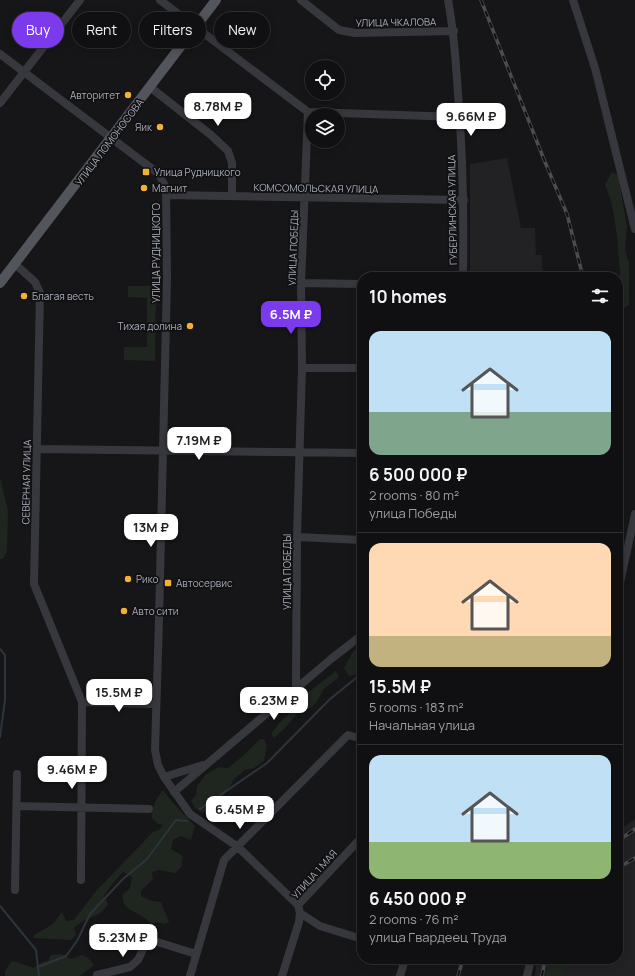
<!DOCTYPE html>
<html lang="en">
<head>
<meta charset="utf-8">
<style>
	body { margin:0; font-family:Manrope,sans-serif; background:#1e1e20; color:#f1f3f6; height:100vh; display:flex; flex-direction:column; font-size:15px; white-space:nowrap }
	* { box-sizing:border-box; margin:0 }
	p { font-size:13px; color:#9c9d9f }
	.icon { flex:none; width:22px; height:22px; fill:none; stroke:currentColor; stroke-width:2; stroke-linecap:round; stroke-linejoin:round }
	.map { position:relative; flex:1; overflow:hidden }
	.panel { position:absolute; left:357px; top:272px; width:266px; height:692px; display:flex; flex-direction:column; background:#101012; border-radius:16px; box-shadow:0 2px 10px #0003,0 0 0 1px #303032 }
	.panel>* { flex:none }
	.banner { position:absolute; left:12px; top:12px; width:285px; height:36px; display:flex; gap:8px }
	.tools { position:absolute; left:305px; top:60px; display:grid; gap:8px }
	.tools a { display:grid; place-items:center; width:40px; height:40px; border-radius:50%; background:#101012; box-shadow:0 2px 10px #0003,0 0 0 1px #303032; font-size:20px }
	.price { position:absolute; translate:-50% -34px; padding:0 9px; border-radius:8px; background:#fff; color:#222; font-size:13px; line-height:26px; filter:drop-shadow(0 1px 2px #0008) }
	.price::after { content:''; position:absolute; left:50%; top:24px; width:12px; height:9px; margin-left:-6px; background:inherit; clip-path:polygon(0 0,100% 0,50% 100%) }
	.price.selected { background:#7c3aed; color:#fff }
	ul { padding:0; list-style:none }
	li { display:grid; align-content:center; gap:8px; height:212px; padding:0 12px }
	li+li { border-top:1px solid #303032 }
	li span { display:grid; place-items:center; height:124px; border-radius:12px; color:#555 }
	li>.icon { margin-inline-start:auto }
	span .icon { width:72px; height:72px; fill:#fffc; stroke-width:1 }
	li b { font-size:17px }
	h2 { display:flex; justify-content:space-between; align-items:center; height:48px; padding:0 12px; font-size:17px }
	.chip { padding:0 14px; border-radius:18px; background:#101012; box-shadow:0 2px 10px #0003,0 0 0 1px #303032; font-size:14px; line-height:36px }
	.chip.selected { background:#7c3aed; color:#fff }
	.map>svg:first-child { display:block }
	.built { fill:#222225 }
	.green { fill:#1e261f }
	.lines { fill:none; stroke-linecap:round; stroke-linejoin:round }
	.stream { stroke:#2c353c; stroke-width:2 }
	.minor { stroke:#37383d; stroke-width:8 }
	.major { stroke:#53555c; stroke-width:10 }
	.rail-casing { stroke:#4a4c52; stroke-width:3.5 }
	.rail { stroke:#111113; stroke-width:2; stroke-dasharray:6; stroke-linecap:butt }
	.poi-dot { fill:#f2b134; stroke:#111113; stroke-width:1.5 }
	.labels { text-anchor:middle; stroke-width:3.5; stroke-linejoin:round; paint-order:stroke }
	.street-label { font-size:10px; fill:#a8adb8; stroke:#111113 }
	.poi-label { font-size:10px; fill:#a8adb8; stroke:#111113; text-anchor:start }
</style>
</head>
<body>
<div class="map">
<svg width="635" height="976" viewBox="0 0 635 976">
	<rect width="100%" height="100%" fill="#161618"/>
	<path class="built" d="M507,158L521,228H535L536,255H542L543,277H470V164Z
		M635,819V976H535L537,959H618V831Z"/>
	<path class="green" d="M612,172L618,175L627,227L625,250L629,263V305L622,309L618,306V279L620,274L617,235L612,205L605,184Z
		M128,286H156L155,361L124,360V347H147V298L128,297Z
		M0,477L8,511L7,551L3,559H0Z
		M362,644V673L349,676L344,668L354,650Z
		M336,671L339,677L323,690L318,700L312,707L298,713L282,731L274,738L271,734L281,721L299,705L301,698Z
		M260,739H264L267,746L264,761L254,768L245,770L235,778L223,796L203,813L195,808L191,801L196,795L197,786L205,775L219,767L228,768L243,756Z
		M163,790L173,803L195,826L191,840L181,836L173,840L171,849L183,856L181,867L175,873L159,870L152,872L153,879L141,891V896L152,901L161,902L169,922L165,924L157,922L151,924C144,914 129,912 125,905C123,902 123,898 122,895L130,888L132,877L123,872L113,883L104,896L108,904C101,915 96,915 85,920C81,922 77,925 74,928L76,934L72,940L34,938V935L53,924L62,912L66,921L74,920L96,891L154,831L159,830L163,825L158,824L152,818C152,807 156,799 163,790Z
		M61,954L71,959L82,955L88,958L94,965L80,976H5V971L10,963L14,961L33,968L43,962L48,961L51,955Z
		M549,959H572L562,976H545Z"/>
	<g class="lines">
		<path class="stream" d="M0,649L5,655V700L0,737
			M200,809L267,763L329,700L362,673
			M0,906L36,950L39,976
			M38,967L66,956L77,941L90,914L123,879L147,859L176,820L187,821"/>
		<path class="minor" d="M160,0L308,112L301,283L302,368L297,537L296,689
			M301,0L339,30L355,33L454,31
			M448,0C454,31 456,62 458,94C463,155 464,216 463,277
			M573,0L595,68L635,229
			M0,54L159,174L166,188L167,279L159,620L155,750L158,765L164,777L190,814L238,847L298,905
			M150,87L211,135L228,151L232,163V196
			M0,103L80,0
			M308,112L460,117
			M167,195L464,200
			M15,264L35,282L40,293L34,584L82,702L81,880
			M301,283L362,284
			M302,368H362
			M37,449L362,453
			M297,537L362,540
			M618,592L635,514
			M82,702L156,704
			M164,777L203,765
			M174,792L331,659L362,635
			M17,806L149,809
			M15,890L17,774
			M298,905L362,837
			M300,913L320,926L362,939
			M97,975L130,967L138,960L148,939L196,954
			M190,976L224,860L348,735L359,738L362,735
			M282,976L299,922L300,913L298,905
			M400,976L405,959
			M527,976L531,959"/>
		<path class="major" d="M0,283L216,0"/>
		<defs>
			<path id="rail" d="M481,0L545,162L567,214L583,277
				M618,841L635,829
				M618,868L635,858
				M458,976L463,959
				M542,976L545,959"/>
		</defs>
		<use href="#rail" class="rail-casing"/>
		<use href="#rail" class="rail"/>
	</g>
	<g class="poi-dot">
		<circle cx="128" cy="95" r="4"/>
		<circle cx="160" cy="127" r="4"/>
		<rect x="142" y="168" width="8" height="8" rx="2"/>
		<circle cx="144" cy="188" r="4"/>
		<circle cx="24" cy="296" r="4"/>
		<circle cx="190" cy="326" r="4"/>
		<circle cx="128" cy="579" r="4"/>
		<rect x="164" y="579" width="8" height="8" rx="2"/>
		<circle cx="124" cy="611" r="4"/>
	</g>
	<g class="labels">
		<g class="street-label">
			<text transform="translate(396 22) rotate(-1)" y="4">УЛИЦА ЧКАЛОВА</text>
			<text transform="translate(109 142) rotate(-53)" y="4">УЛИЦА ЛОМОНОСОВА</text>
			<text transform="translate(316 188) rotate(1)" y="4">КОМСОМОЛЬСКАЯ УЛИЦА</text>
			<text transform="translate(452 210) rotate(-91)" y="4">ГУБЕРЛИНСКАЯ УЛИЦА</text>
			<text transform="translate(293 248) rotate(-88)" y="4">УЛИЦА ПОБЕДЫ</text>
			<text transform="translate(156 253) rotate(-90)" y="4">УЛИЦА РУДНИЦКОГО</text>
			<text transform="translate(26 482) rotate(-89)" y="4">СЕВЕРНАЯ УЛИЦА</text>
			<text transform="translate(287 572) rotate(-90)" y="4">УЛИЦА ПОБЕДЫ</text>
			<text transform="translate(314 874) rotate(-48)" y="4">УЛИЦА 1 МАЯ</text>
		</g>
		<g class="poi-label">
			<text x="120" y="99" text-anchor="end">Авторитет</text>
			<text x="152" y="131" text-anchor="end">Яик</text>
			<text x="154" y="176">Улица Рудницкого</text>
			<text x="152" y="192">Магнит</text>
			<text x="32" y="300">Благая весть</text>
			<text x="182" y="330" text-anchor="end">Тихая долина</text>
			<text x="136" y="583">Рико</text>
			<text x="176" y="587">Автосервис</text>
			<text x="132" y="615">Авто сити</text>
		</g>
	</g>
</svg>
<div class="tools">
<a><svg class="icon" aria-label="locate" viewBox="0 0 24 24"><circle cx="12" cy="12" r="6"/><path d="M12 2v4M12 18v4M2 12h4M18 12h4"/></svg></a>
<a><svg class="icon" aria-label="layers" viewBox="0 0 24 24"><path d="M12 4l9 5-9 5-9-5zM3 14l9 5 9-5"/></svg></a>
</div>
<b class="price" style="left:218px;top:127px">8.78M ₽</b>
<b class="price" style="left:471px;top:137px">9.66M ₽</b>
<b class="price selected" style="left:291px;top:335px">6.5M ₽</b>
<b class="price" style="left:199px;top:461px">7.19M ₽</b>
<b class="price" style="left:151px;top:548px">13M ₽</b>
<b class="price" style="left:119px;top:713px">15.5M ₽</b>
<b class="price" style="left:274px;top:721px">6.23M ₽</b>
<b class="price" style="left:72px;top:790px">9.46M ₽</b>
<b class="price" style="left:240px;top:830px">6.45M ₽</b>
<b class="price" style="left:123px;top:958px">5.23M ₽</b>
<div class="banner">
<a class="chip selected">Buy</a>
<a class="chip">Rent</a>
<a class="chip">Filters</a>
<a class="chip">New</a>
</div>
<section class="panel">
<h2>10 homes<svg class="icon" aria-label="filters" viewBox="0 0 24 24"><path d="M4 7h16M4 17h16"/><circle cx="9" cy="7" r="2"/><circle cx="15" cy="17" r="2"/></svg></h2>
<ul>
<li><span style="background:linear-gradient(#bfe0f5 65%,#7fa58c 0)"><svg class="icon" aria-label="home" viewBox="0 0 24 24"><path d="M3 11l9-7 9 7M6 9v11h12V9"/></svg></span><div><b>6 500 000 ₽</b><p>2 rooms · 80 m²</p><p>улица Победы</p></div></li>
<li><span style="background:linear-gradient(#ffd9b3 75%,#c2b280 0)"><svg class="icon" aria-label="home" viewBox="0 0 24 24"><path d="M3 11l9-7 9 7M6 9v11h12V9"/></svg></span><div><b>15.5M ₽</b><p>5 rooms · 183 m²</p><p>Начальная улица</p></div></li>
<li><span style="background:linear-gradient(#bfe0f5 70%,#8fb573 0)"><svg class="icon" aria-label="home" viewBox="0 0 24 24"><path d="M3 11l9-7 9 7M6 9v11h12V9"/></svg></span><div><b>6 450 000 ₽</b><p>2 rooms · 76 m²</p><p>улица Гвардеец Труда</p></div></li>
</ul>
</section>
</div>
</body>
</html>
